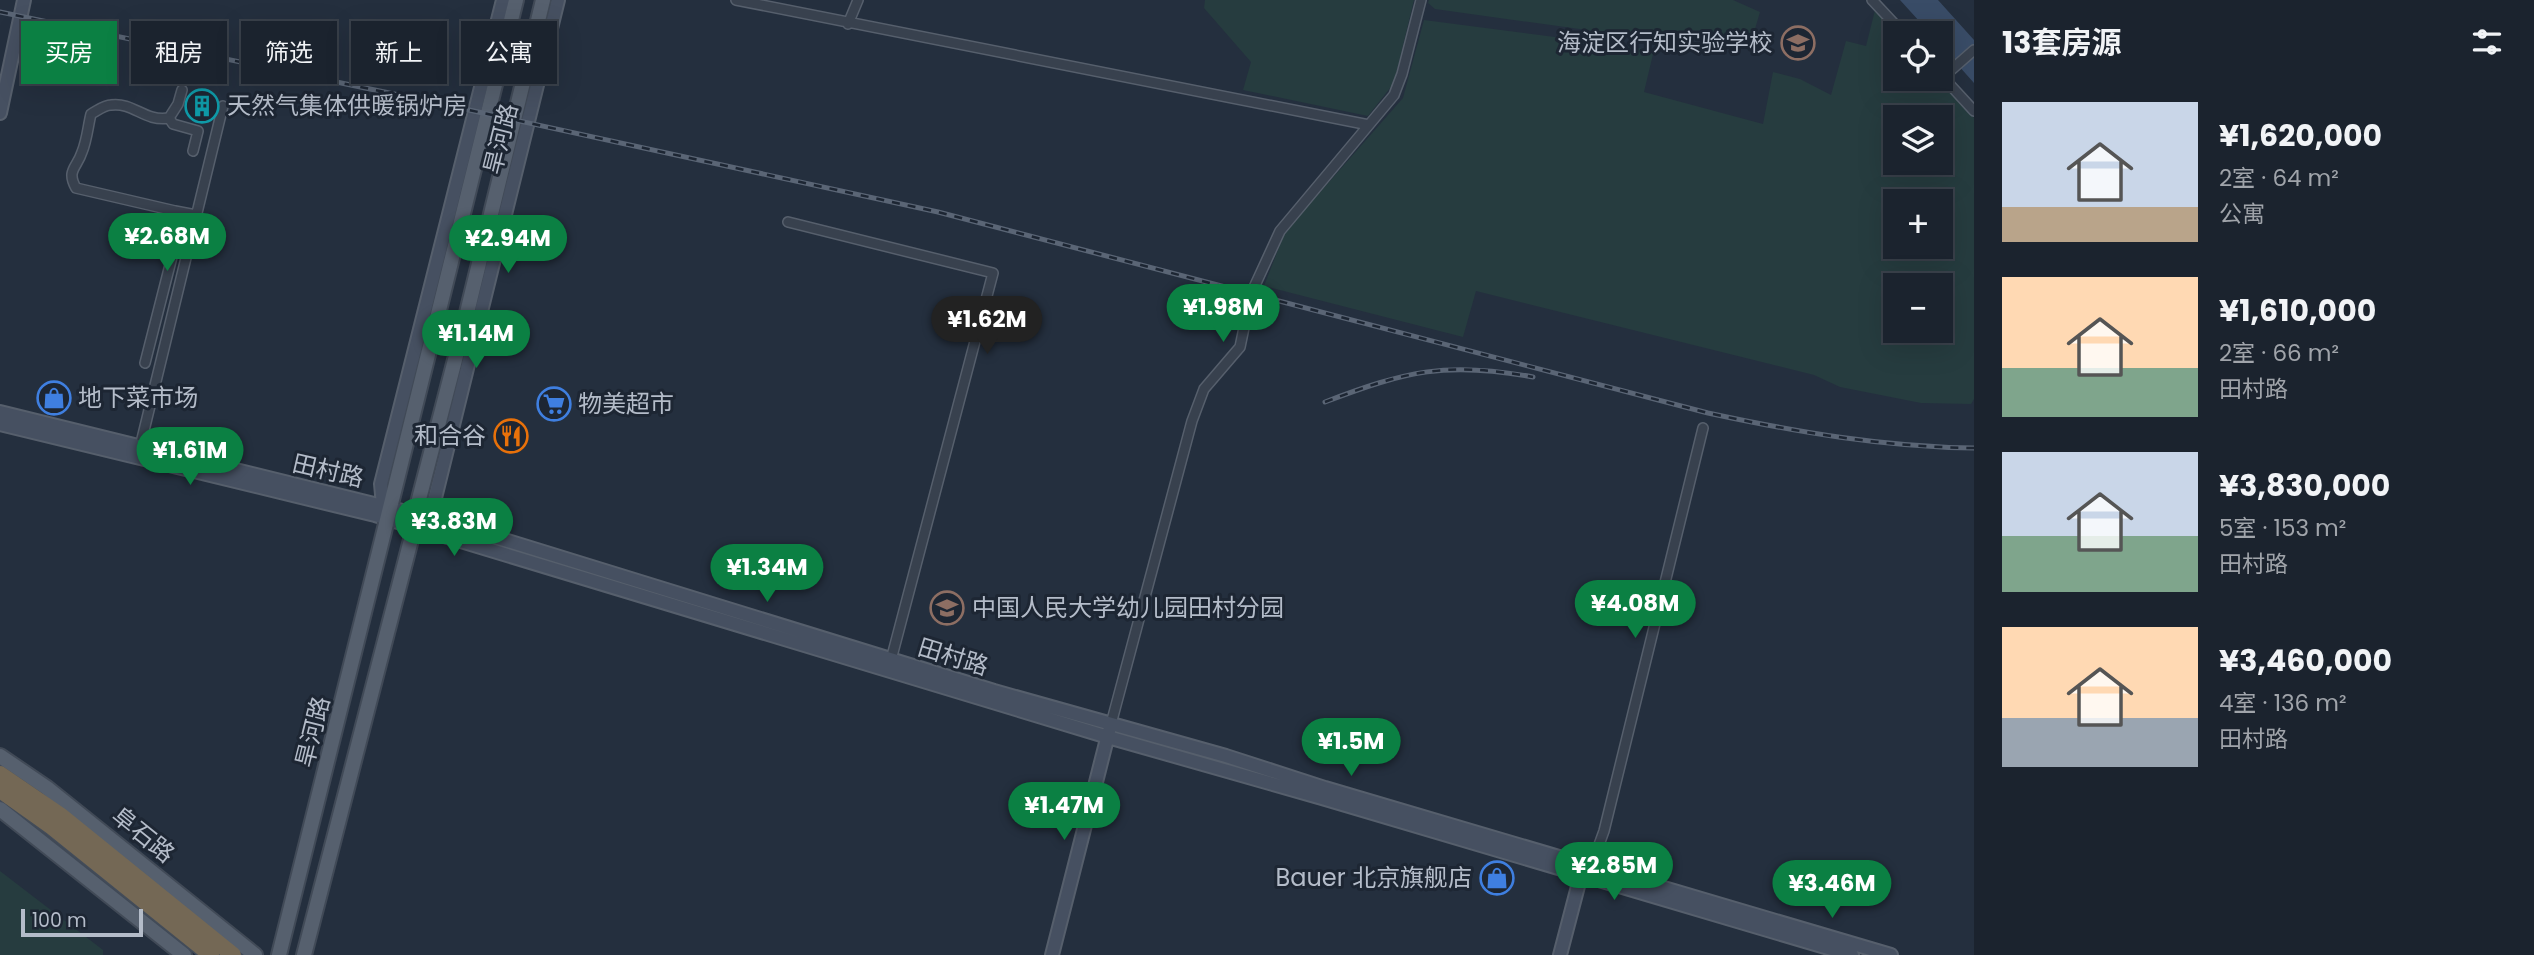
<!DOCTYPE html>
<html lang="zh">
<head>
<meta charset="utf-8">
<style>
	body { margin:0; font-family:Poppins,"Noto Sans SC",sans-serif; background:#242b36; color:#f1f3f6; height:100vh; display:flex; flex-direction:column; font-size:26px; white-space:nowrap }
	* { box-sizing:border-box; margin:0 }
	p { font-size:23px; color:#a0a4aa }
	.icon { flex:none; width:38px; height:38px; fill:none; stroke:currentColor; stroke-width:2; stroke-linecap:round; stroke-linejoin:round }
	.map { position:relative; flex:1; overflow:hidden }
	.sheet { display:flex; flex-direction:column; background:#1b232e; width:560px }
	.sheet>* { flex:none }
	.top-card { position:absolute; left:21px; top:21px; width:665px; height:63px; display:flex; gap:14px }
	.buttons { position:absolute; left:1883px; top:21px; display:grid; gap:14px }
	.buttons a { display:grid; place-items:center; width:70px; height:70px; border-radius:0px; background:#1b232e; box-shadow:0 7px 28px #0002,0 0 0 2px #39404a; font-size:35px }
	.scale { position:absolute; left:21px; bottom:18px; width:122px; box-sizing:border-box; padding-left:7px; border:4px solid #b4bcc9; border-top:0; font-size:19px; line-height:24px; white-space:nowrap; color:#b4bcc9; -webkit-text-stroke:5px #1d2633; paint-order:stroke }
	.price { position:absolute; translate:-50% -60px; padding:0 16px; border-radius:24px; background:#0b8043; color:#fff; font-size:23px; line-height:46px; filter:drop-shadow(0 2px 4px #0008) }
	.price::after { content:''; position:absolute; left:50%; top:42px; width:21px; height:16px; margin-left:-10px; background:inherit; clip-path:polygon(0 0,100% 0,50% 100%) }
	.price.active { background:#222; color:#fff }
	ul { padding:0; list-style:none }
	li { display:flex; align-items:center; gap:21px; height:175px; padding:0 28px }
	li span { display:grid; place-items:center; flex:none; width:196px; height:140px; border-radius:0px; color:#555 }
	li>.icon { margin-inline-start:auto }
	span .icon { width:84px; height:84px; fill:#fffc; stroke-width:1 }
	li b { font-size:30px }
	h2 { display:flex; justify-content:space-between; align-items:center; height:84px; padding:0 28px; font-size:30px }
	.chip { padding:0 24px; border-radius:0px; background:#1b232e; box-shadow:0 7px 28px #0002,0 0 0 2px #39404a; font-size:24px; line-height:63px }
	.chip.active { background:#0b8043; color:#fff }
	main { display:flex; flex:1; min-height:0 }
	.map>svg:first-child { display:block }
	.green { fill:#263c3f; fill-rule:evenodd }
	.water { fill:#394c67 }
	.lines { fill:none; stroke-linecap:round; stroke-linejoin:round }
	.street-casing { stroke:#565f6c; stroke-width:12 }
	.secondary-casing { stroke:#565f6c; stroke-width:16 }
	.primary-casing { stroke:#414a57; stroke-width:18 }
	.highway-casing { stroke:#434c59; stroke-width:19 }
	.street { stroke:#38414e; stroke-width:9 }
	.secondary { stroke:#465061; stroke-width:12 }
	.primary { stroke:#56606e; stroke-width:14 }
	.highway { stroke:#746855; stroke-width:16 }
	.rail-casing { stroke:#5a6575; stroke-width:5 }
	.rail { stroke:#1d2633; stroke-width:2.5; stroke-dasharray:8; stroke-linecap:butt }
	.labels { text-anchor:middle; stroke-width:6; stroke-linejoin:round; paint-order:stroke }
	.poi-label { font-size:24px; fill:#b4bcc9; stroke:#1d2633; text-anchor:start }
	.street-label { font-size:24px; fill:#b4bcc9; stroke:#1d2633 }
</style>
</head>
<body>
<main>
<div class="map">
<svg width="1974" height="955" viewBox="0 0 1974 955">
	<rect width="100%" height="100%" fill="#242f3e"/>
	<path class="green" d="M1205,0H1414L1394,83L1368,116L1243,90L1251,62L1204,8Z
		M1429,0H1733L1760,12L1750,46C1718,38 1683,25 1651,39L1435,9L1428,3Z
		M1876,6L1899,33H1895V79H1939L1974,118V399L1971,404L1921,403L1840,387L1814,375L1476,291L1463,337L1264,286L1285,232L1403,98L1424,20L1654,50L1644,92L1763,124L1773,72L1800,79L1831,95L1846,41L1866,46ZM1895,117H1941V163H1895ZM1895,201H1941V247H1895ZM1895,285H1941V331H1895Z
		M0,871L103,950V955H0Z"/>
	<path class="water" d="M1900,0H1938L1974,40V83L1941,46V33H1930Z"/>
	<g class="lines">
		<defs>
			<path id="street" d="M736,0L1369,125
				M1872,0L1903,33
				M848,24L858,0
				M1950,71L1974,50
				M1941,75L1974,111
				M169,118L173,124L198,131L193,151
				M175,211L76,188C66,170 77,168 82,152C87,140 88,126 91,114C97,111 104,105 111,105C134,102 144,122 169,118L178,104L182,90
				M788,222L993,273L891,660
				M192,234L173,227L170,218L175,211L196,215
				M145,363L172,257L173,227
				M140,447L223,106
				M1111,724L1192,421L1204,389L1240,347L1251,294L1280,231L1394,95L1402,74L1421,0
				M1585,863L1596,853L1604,831L1703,428"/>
			<path id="secondary" d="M0,113L24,0
				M0,412L443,521L994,691L1226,756L1325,788L1891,955
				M0,424L375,515L1108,737L1322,798L1852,955
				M386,513L383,505L381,484L503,0
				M421,520L435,498L558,0
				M1052,955L1109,731
				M1560,955L1582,871"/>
			<path id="primary" d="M0,756L47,788L255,955
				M0,809L184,955
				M279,955L516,0
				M304,955L414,528L418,503L465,321L543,0"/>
			<path id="highway" d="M0,774L60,815L233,955
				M0,790L52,827L211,955"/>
		</defs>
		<use href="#street" class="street-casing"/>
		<use href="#secondary" class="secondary-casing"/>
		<use href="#primary" class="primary-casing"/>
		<use href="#highway" class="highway-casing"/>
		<use href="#street" class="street"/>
		<use href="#secondary" class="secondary"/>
		<use href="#primary" class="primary"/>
		<use href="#highway" class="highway"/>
		<defs>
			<path id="rail" d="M0,12L423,100L938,212L1708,413C1796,432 1884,447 1974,448
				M1325,402C1406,371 1447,361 1533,377"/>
		</defs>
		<use href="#rail" class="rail-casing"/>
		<use href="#rail" class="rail"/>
	</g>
	<defs>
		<symbol id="school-ring" viewBox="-11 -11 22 22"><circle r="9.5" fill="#1d2633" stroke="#8d6e63" stroke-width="1.5"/><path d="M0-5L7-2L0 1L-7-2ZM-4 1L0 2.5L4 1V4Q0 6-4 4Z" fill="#8d6e63"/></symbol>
		<symbol id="building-ring" viewBox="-11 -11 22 22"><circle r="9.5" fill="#1d2633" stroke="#0f9aa8" stroke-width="1.5"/><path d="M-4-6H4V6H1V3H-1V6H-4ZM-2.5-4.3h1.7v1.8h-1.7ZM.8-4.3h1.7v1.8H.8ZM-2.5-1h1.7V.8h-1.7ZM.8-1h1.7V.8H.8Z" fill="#0f9aa8"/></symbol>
		<symbol id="shop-ring" viewBox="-11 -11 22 22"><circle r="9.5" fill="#1d2633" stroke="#3f7fe0" stroke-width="1.5"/><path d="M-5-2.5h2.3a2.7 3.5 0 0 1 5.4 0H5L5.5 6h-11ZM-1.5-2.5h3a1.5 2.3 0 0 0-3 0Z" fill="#3f7fe0"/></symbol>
		<symbol id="supermarket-ring" viewBox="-11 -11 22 22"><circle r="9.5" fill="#1d2633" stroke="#3f7fe0" stroke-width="1.5"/><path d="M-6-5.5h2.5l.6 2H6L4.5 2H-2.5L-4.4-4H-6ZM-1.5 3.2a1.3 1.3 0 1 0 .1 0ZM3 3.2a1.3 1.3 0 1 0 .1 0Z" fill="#3f7fe0"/></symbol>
		<symbol id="restaurant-ring" viewBox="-11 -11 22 22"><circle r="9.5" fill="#1d2633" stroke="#e8710a" stroke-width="1.5"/><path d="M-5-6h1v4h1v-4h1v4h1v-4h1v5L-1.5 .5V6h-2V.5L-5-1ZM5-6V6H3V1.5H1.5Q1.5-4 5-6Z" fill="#e8710a"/></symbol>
	</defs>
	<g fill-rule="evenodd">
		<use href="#school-ring" x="1779" y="24" width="38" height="38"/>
		<use href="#building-ring" x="183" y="87" width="38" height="38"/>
		<use href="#shop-ring" x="35" y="379" width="38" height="38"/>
		<use href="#supermarket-ring" x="535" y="385" width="38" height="38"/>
		<use href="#restaurant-ring" x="492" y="417" width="38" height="38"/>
		<use href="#school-ring" x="928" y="589" width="38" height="38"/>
		<use href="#shop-ring" x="1478" y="859" width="38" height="38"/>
	</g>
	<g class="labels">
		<g class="poi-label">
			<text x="1773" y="51" text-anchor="end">海淀区行知实验学校</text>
			<text x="227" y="114">天然气集体供暖锅炉房</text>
			<text x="78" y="406">地下菜市场</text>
			<text x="578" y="412">物美超市</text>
			<text x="486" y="444" text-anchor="end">和合谷</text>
			<text x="972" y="616">中国人民大学幼儿园田村分园</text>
			<text x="1472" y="886" text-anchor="end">Bauer 北京旗舰店</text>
		</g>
		<g class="street-label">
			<text transform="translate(501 139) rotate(-76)" y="8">旱河路</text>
			<text transform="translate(328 471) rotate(13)" y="8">田村路</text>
			<text transform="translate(953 657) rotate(17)" y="8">田村路</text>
			<text transform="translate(313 732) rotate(-76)" y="8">旱河路</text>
			<text transform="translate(143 835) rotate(39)" y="8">阜石路</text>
		</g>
	</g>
</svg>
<div class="buttons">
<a><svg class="icon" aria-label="locate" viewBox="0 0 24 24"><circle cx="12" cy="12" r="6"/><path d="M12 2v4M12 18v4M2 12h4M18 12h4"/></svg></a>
<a><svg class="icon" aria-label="layers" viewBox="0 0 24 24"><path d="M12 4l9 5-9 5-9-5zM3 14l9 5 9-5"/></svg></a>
<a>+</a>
<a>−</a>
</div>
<div class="scale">100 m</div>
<b class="price" style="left:167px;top:273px">¥2.68M</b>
<b class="price" style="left:508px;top:275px">¥2.94M</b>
<b class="price" style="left:1223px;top:344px">¥1.98M</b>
<b class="price active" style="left:987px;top:356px">¥1.62M</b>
<b class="price" style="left:476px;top:370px">¥1.14M</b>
<b class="price" style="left:190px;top:487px">¥1.61M</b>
<b class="price" style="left:454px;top:558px">¥3.83M</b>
<b class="price" style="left:767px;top:604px">¥1.34M</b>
<b class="price" style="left:1635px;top:640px">¥4.08M</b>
<b class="price" style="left:1351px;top:778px">¥1.5M</b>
<b class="price" style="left:1064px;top:842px">¥1.47M</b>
<b class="price" style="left:1614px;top:902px">¥2.85M</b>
<b class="price" style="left:1832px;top:920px">¥3.46M</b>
<div class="top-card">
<a class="chip active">买房</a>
<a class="chip">租房</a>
<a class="chip">筛选</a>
<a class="chip">新上</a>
<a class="chip">公寓</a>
</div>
</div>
<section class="sheet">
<h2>13套房源<svg class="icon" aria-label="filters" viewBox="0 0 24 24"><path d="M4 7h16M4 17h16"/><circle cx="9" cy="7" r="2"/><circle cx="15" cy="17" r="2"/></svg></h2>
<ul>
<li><span style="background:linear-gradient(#c9d6e8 75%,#b9a48a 0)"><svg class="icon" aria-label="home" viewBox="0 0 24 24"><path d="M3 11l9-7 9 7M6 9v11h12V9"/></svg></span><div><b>¥1,620,000</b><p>2室 · 64 m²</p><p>公寓</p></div></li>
<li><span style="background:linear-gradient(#ffd9b3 65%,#7fa58c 0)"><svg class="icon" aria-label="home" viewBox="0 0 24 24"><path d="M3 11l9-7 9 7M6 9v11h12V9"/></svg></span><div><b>¥1,610,000</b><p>2室 · 66 m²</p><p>田村路</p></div></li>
<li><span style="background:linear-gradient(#c9d6e8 60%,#7fa58c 0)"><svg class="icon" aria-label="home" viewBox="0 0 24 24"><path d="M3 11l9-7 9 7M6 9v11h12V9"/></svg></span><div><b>¥3,830,000</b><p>5室 · 153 m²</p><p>田村路</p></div></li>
<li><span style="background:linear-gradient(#ffd9b3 65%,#9aa5b1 0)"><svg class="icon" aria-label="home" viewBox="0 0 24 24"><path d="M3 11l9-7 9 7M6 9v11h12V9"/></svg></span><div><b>¥3,460,000</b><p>4室 · 136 m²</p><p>田村路</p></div></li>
</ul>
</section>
</main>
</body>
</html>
